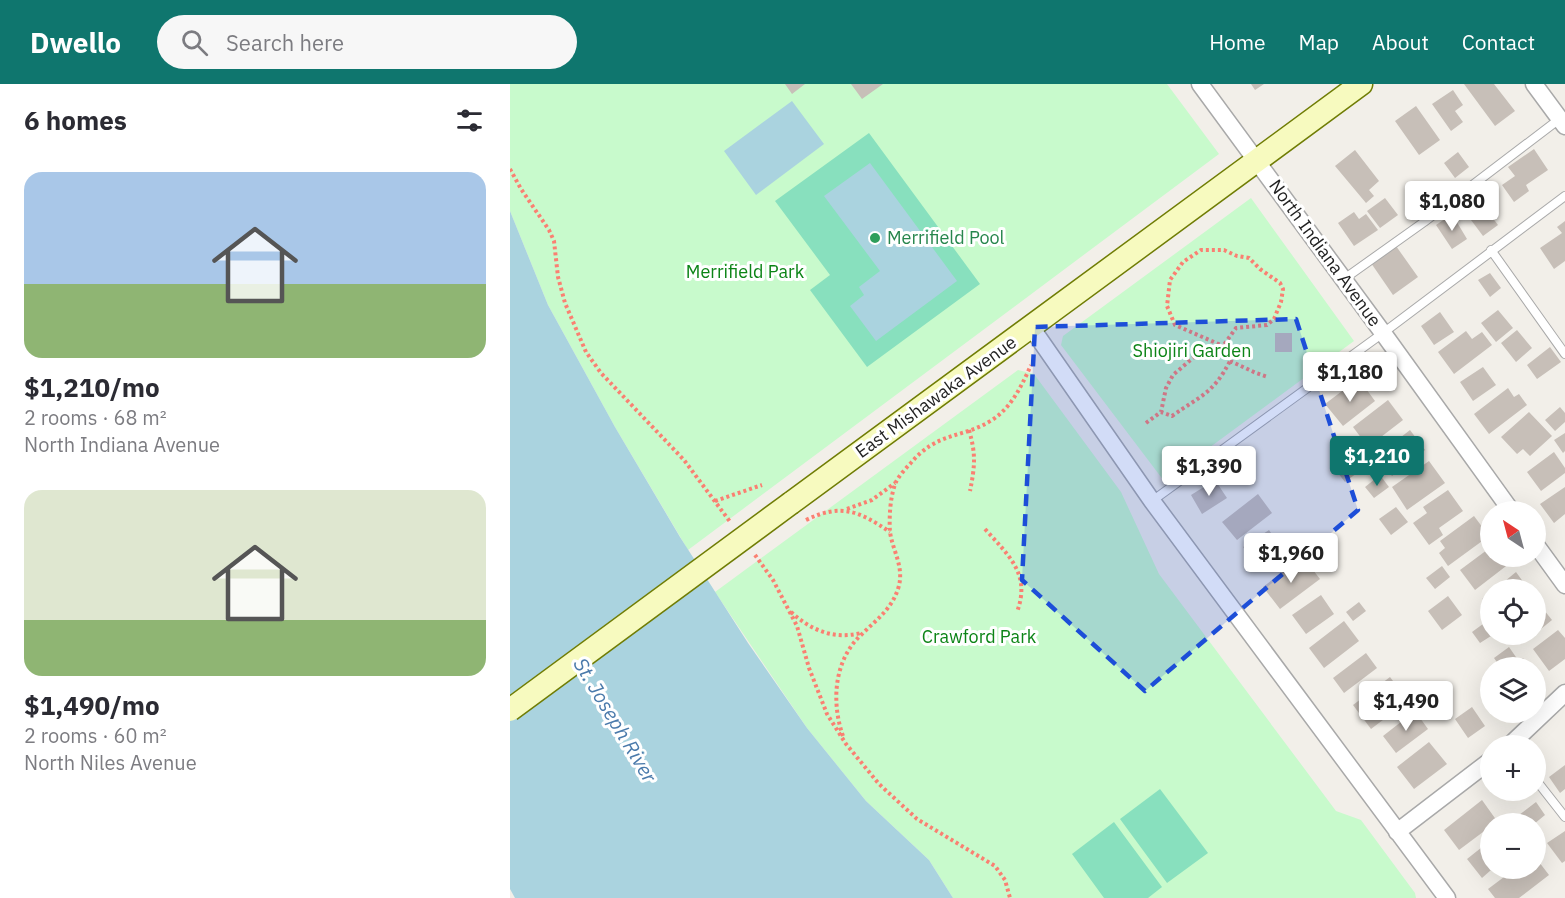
<!DOCTYPE html>
<html lang="en">
<head>
<meta charset="utf-8">
<style>
	body { margin:0; font-family:"IBM Plex Sans",sans-serif; background:#f7f7f7; color:#2b2b33; height:100vh; display:flex; flex-direction:column; font-size:22px; white-space:nowrap }
	* { box-sizing:border-box; margin:0 }
	p { font-size:20px; color:#7c7c81 }
	.icon { flex:none; width:33px; height:33px; fill:none; stroke:currentColor; stroke-width:2; stroke-linecap:round; stroke-linejoin:round }
	.map { position:relative; flex:1; overflow:hidden }
	.side { display:flex; flex-direction:column; background:#fff; width:510px }
	.side>* { flex:none }
	.needle { width:39px; rotate:324deg }
	.controls { position:absolute; left:970px; top:417px; display:grid; gap:12px }
	.controls a { display:grid; place-items:center; width:66px; height:66px; border-radius:50%; background:#fff; box-shadow:0 6px 24px #0002; font-size:30px }
	.price { position:absolute; translate:-50% -51px; padding:0 14px; border-radius:6px; background:#fff; color:#222; font-size:20px; line-height:39px; filter:drop-shadow(0 2px 3px #0008) }
	.price::after { content:''; position:absolute; left:50%; top:36px; width:18px; height:14px; margin-left:-9px; background:inherit; clip-path:polygon(0 0,100% 0,50% 100%) }
	.price.on { background:#0f766e; color:#fff }
	ul { padding:0; list-style:none }
	li { display:grid; align-content:center; gap:12px; height:318px; padding:0 24px }
	li span { display:grid; place-items:center; height:186px; border-radius:18px; color:#555 }
	li>.icon { margin-inline-start:auto }
	span .icon { width:108px; height:108px; fill:#fffc; stroke-width:1 }
	li b { font-size:26px }
	h2 { display:flex; justify-content:space-between; align-items:center; height:72px; padding:0 24px; font-size:26px }
	header { display:flex; align-items:center; gap:36px; box-sizing:border-box; height:84px; padding:0 30px; background:#0f766e; color:#fff }
	header strong { font-size:28px }
	nav { display:flex; gap:33px; margin-inline-start:auto; font-size:21px }
	.search { width:420px; height:54px; background:#f7f7f7; display:flex; align-items:center; gap:15px; box-sizing:border-box; padding:0 21px; border-radius:33px; color:#7c7c81; font-size:22px }
	main { display:flex; flex:1; min-height:0 }
	.map>svg:first-child { display:block }
	.park { fill:#c8facc }
	.pitch { fill:#88e0be }
	.water { fill:#aad3df }
	.building { fill:#c7bfb8 }
	.lines { fill:none; stroke-linecap:round; stroke-linejoin:round }
	.lane-casing { stroke:#a9a9a9; stroke-width:10 }
	.street-casing { stroke:#a9a9a9; stroke-width:19 }
	.secondary-casing { stroke:#707d05; stroke-width:25 }
	.path { stroke:#fa8072; stroke-width:4; stroke-dasharray:3 3; stroke-linecap:butt }
	.lane { stroke:#fff; stroke-width:8 }
	.street { stroke:#fff; stroke-width:16 }
	.secondary { stroke:#f7fabf; stroke-width:22 }
	.secondary-bridge-casing { stroke:#707d05; stroke-width:25; stroke-linecap:butt }
	.secondary-bridge { stroke:#f7fabf; stroke-width:22 }
	.marked { fill:#1d4ed8; fill-opacity:0.2; stroke:#1d4ed8; stroke-width:4.5; stroke-dasharray:12 8; stroke-linejoin:round }
	.leisure-dot { fill:#2e9e5b; stroke:#fff; stroke-width:2 }
	.labels { text-anchor:middle; stroke-width:6; stroke-linejoin:round; paint-order:stroke }
	.leisure-label { font-size:18px; fill:#27864d; stroke:#fff; text-anchor:start }
	.street-label { font-size:18px; fill:#222; stroke:#fff }
	.park-label { font-size:18px; fill:#0c8416; stroke:#fff }
	.water-label { font-size:20px; font-style:italic; fill:#4a7aab; stroke:#fff }
</style>
</head>
<body>
<header>
<strong>Dwello</strong>
<div class="search"><svg class="icon" aria-label="search" viewBox="0 0 24 24"><circle cx="10" cy="10" r="6"/><path d="M15 15l6 6"/></svg>Search here</div>
<nav><a>Home</a><a>Map</a><a>About</a><a>Contact</a></nav>
</header>
<main>
<section class="side">
<h2>6 homes<svg class="icon" aria-label="filters" viewBox="0 0 24 24"><path d="M4 7h16M4 17h16"/><circle cx="9" cy="7" r="2"/><circle cx="15" cy="17" r="2"/></svg></h2>
<ul>
<li><span style="background:linear-gradient(#a9c7e8 60%,#8fb573 0)"><svg class="icon" aria-label="home" viewBox="0 0 24 24"><path d="M3 11l9-7 9 7M6 9v11h12V9"/></svg></span><div><b>$1,210/mo</b><p>2 rooms · 68 m²</p><p>North Indiana Avenue</p></div></li>
<li><span style="background:linear-gradient(#dfe7d0 70%,#8fb573 0)"><svg class="icon" aria-label="home" viewBox="0 0 24 24"><path d="M3 11l9-7 9 7M6 9v11h12V9"/></svg></span><div><b>$1,490/mo</b><p>2 rooms · 60 m²</p><p>North Niles Avenue</p></div></li>
</ul>
</section>
<div class="map">
<svg width="1055" height="814" viewBox="0 0 1055 814">
	<rect width="100%" height="100%" fill="#f2efe9"/>
	<path class="park" d="M0,0H657L709,70L178,466L105,343L38,221L0,127Z
		M741,114L844,257L654,397L551,261L553,252Z
		M508,286L524,290L611,408L649,490L826,727L851,736L905,809L906,814H443L419,776L356,717L297,644L205,508Z"/>
	<path class="pitch" d="M359,49L470,200L357,283L300,206L320,191L265,117Z
		M650,705L698,769L657,799L610,735Z
		M604,738L652,803L638,814H594L562,770Z"/>
	<path class="water" d="M282,17L314,60L246,111L214,67Z
		M360,79L447,197L366,257L340,222L354,211L349,203L370,187L314,112Z
		M0,127L38,221L105,343L170,453L238,559L297,644L356,717L419,776L443,814H5L0,805Z"/>
	<path class="building" d="M275,0H295L282,10Z
		M341,0H373L352,15Z
		M741,0H754L745,6Z
		M954,0H984L1005,27L985,42Z
		M943,6L953,21L945,27L953,38L941,47L922,20Z
		M906,22L930,56L909,71L885,37Z
		M1024,65L1038,86L1016,101L1019,107L1004,118L992,101L1005,92L998,83Z
		M845,66L869,97L859,106L864,112L856,119L825,82Z
		M948,68L959,83L945,94L934,79Z
		M875,114L888,131L870,144L857,127Z
		M976,125L988,141L973,152L961,136Z
		M844,128L849,135L856,130L868,146L844,162L828,139Z
		M942,130L957,155L942,165L926,141Z
		M1055,137V177L1044,185L1030,164L1052,149L1047,143Z
		M886,162L908,193L883,211L861,179Z
		M980,189L991,204L980,213L968,196Z
		M988,226L1003,244L986,258L971,239Z
		M930,228L944,248L924,261L911,242Z
		M1007,246L1022,264L1006,278L991,259Z
		M956,247L962,255L972,248L982,261L944,290L928,268Z
		M765,249H782V268H765Z
		M1040,263L1051,278L1027,295L1017,281Z
		M973,283L986,301L963,317L950,298Z
		M851,298L865,317L833,342L815,320L840,301L842,304Z
		M998,304L1004,313L1009,310L1017,321L979,350L964,330Z
		M878,316L893,336L858,363L843,343Z
		M1050,323L1055,329V338L1045,347L1035,336Z
		M1019,328L1042,352L1020,372L1013,365L1007,370L991,353Z
		M900,346L915,366L882,392L867,372Z
		M1055,349V367L1053,369L1044,356Z
		M1044,368L1055,384V389L1031,407L1017,388Z
		M840,371L851,386L835,398L824,384Z
		M919,377L935,399L897,426L882,403Z
		M870,391L879,403L864,414L855,403Z
		M705,396L717,414L692,430L681,411Z
		M1055,403V430L1044,439L1030,420Z
		M938,406L953,427L929,444L933,451L919,461L903,439L917,429L913,423Z
		M748,410L762,429L727,456L712,438Z
		M886,423L898,438L881,451L869,435Z
		M964,432L979,452L938,482L929,469L935,464L930,457Z
		M759,446L775,470L749,488L733,463Z
		M981,463V472H995L1000,479L965,506L950,486Z
		M796,477L810,495L770,525L753,503L779,483L782,487Z
		M932,482L940,493L925,505L916,494Z
		M1006,488L1019,506H984Z
		M981,508V527L972,515Z
		M811,511L824,530L796,550L782,531Z
		M938,512L952,531L932,546L918,527Z
		M1026,516L1042,536L1026,549Z
		M849,518L856,527L843,537L836,528Z
		M834,537L849,557L814,584L799,564Z
		M977,537L981,543V552L970,559L962,548Z
		M1048,546L1055,554V575L1039,587L1023,565Z
		M1003,550H1023L1011,560Z
		M999,563L1008,576L998,584H991L984,574Z
		M856,569L867,584L834,609L823,594Z
		M1013,574L1020,584H1001Z
		M880,593L898,617L861,645L843,621Z
		M962,623L975,642L958,654L945,635Z
		M905,627L918,645L886,669L873,652Z
		M989,628H1005L995,636Z
		M919,658L937,680L904,705L887,683Z
		M1055,681V705L1050,709L1039,693Z
		M1007,706H1022L1013,714Z
		M972,716L987,737L981,740V742L949,766L934,746Z
		M1026,718L1035,731L1024,740H1015L1009,731Z
		M1055,747V777L1052,779L1037,759Z
		M981,756V786L972,794L957,775Z
		M1026,774L1039,791L1009,814H985L978,805L1006,784H1026Z"/>
	<g class="lines">
		<defs>
			<path id="lane" d="M981,166L1055,270
				M834,195L914,138L1052,33
				M642,417L873,249L1055,112
				M1026,696L1055,733"/>
			<path id="street" d="M690,0L873,249L1002,428
				M1024,0L1055,42
				M521,243L642,417L937,814
				M1026,461L1055,501
				M999,662L1055,609
				M887,748L981,676"/>
			<path id="secondary" d="M281,419L851,0"/>
		</defs>
		<use href="#lane" class="lane-casing"/>
		<use href="#street" class="street-casing"/>
		<use href="#secondary" class="secondary-casing"/>
		<path class="path" d="M0,85L11,105L39,146L44,157L48,193L55,219L76,268L91,289L174,376L221,439
			M720,277L746,289L758,293
			M636,339L651,328L662,332C690,312 703,310 720,277L713,262L665,241L657,222L660,196L673,178L691,166H714L727,172L739,174L750,185L770,199L773,205L771,218L764,235L757,241L726,244L713,262L691,267L663,291L656,304L651,328
			M459,346C466,370 465,382 460,407
			M205,417L252,401
			M337,425L362,416L385,399
			M296,436C331,419 349,427 380,448
			M475,445C499,472 521,490 507,528
			M245,471L263,496L287,542L299,584L317,630L336,660L369,700L407,735L485,782L495,796L500,814
			M281,528C301,546 323,556 351,549
			M333,652C321,618 324,576 351,551C366,536 381,526 388,505C395,484 383,468 380,448C379,434 380,412 386,398C389,392 395,385 400,380C427,347 452,355 482,336C502,323 512,301 521,281"/>
		<use href="#lane" class="lane"/>
		<use href="#street" class="street"/>
		<use href="#secondary" class="secondary"/>
		<defs>
			<path id="secondary-bridge" d="M0,626L281,419"/>
		</defs>
		<use href="#secondary-bridge" class="secondary-bridge-casing"/>
		<use href="#secondary-bridge" class="secondary-bridge"/>
	</g>
	<path class="marked" d="M786,235L848,426L635,607L512,496L525,243Z"/>
	<circle class="leisure-dot" cx="365" cy="154" r="6"/>
	<g class="labels">
		<g class="leisure-label">
			<text x="377" y="160">Merrifield Pool</text>
		</g>
		<g class="street-label">
			<text transform="translate(815 169) rotate(54)" y="6">North Indiana Avenue</text>
			<text transform="translate(426 313) rotate(-36)" y="6">East Mishawaka Avenue</text>
		</g>
		<g class="park-label">
			<text x="235" y="194">Merrifield Park</text>
			<text x="682" y="273">Shiojiri Garden</text>
			<text x="469" y="559">Crawford Park</text>
		</g>
		<g class="water-label">
			<text transform="translate(105 636) rotate(59)" y="7">St. Joseph River</text>
		</g>
	</g>
</svg>
<div class="controls">
<a><svg class="needle" viewBox="-14 -14 28 28"><path d="M0-13l5 13h-10z" fill="#e53935"/><path d="M0 13l5-13h-10z" fill="#7c7c81"/></svg></a>
<a><svg class="icon" aria-label="locate" viewBox="0 0 24 24"><circle cx="12" cy="12" r="6"/><path d="M12 2v4M12 18v4M2 12h4M18 12h4"/></svg></a>
<a><svg class="icon" aria-label="layers" viewBox="0 0 24 24"><path d="M12 4l9 5-9 5-9-5zM3 14l9 5 9-5"/></svg></a>
<a>+</a>
<a>−</a>
</div>
<b class="price" style="left:942px;top:148px">$1,080</b>
<b class="price" style="left:840px;top:319px">$1,180</b>
<b class="price on" style="left:867px;top:403px">$1,210</b>
<b class="price" style="left:699px;top:413px">$1,390</b>
<b class="price" style="left:781px;top:500px">$1,960</b>
<b class="price" style="left:896px;top:648px">$1,490</b>
</div>
</main>
</body>
</html>
